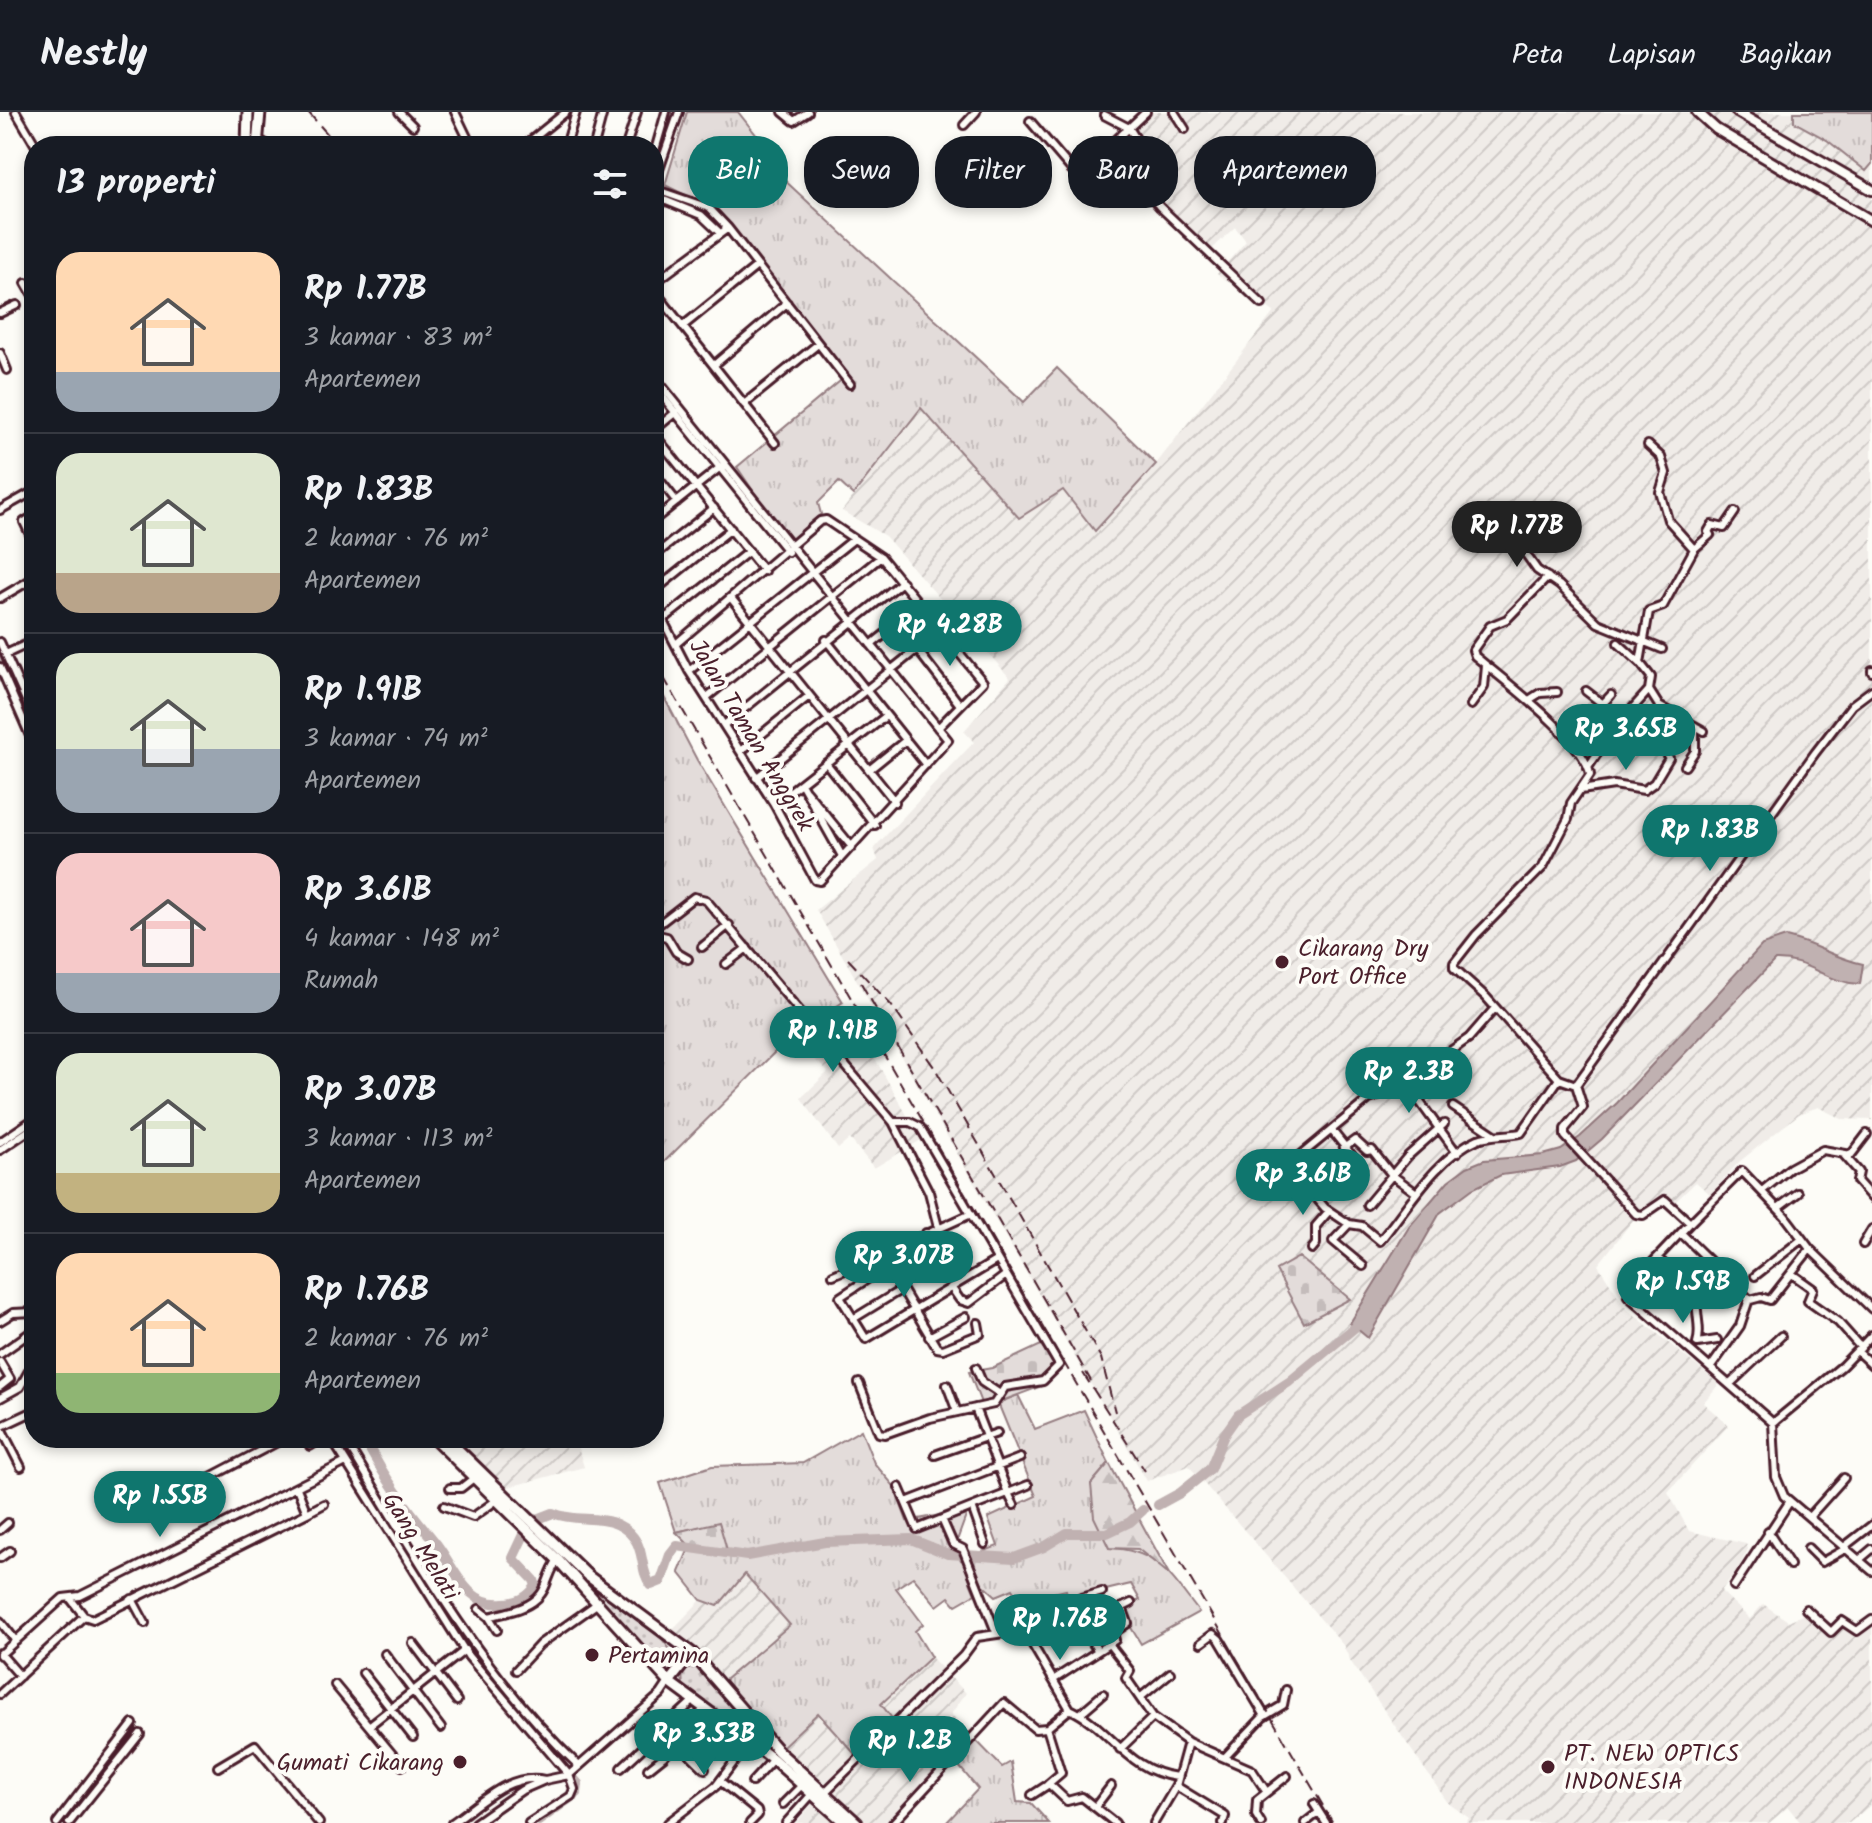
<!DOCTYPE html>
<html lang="id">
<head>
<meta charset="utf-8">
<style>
	body { margin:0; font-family:Kalam,sans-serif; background:#242831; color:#f1f3f6; height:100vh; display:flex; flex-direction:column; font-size:30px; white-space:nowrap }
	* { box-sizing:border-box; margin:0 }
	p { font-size:26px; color:#9ea1a6 }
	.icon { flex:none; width:44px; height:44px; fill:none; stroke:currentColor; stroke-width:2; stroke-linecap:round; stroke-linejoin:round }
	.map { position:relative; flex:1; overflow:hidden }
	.drawer { position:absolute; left:24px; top:24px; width:640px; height:1312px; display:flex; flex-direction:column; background:#171b24; border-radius:32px; box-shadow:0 4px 12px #0003 }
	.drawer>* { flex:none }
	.hud { position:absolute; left:688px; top:24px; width:760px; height:72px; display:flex; gap:16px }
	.price { position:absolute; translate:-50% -68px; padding:0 18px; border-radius:28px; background:#0f766e; color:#fff; font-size:26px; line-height:52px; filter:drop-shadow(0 2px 4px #0008) }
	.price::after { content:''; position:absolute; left:50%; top:48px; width:24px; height:18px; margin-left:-12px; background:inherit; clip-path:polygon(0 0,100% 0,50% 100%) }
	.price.on { background:#222; color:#fff }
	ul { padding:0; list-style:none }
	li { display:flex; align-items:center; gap:24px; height:200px; padding:0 32px }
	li+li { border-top:2px solid #363941 }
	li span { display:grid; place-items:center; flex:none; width:224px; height:160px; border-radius:24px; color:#555 }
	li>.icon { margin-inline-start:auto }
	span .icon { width:96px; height:96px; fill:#fffc; stroke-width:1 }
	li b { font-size:34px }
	h2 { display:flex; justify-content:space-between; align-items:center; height:96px; padding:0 32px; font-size:34px }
	.pill { padding:0 28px; border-radius:32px; background:#171b24; box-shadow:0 4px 12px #0003; font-size:28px; line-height:72px }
	.pill.on { background:#0f766e; color:#fff }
	header { display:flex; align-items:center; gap:48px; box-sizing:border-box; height:112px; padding:0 40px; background:#171b24; border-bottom:2px solid #363941 }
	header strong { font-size:38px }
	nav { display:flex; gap:44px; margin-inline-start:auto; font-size:28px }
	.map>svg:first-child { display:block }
	.industrial { fill:url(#industrial-furrows) }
	.grass { fill:url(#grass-tufts); stroke:#967e82; stroke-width:2 }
	.forest { fill:url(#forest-firs); stroke:#967e82; stroke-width:2 }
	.cemetery { fill:url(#cemetery-stones); stroke:#967e82; stroke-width:2 }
	.park { fill:url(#park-dots); stroke:#967e82; stroke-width:2 }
	.water { fill:#c0b1b1; stroke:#91777b; stroke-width:2 }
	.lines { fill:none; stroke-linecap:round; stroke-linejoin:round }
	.canal { stroke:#c0b1b1; stroke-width:6 }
	.river { stroke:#c0b1b1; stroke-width:10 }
	.minor-casing { stroke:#4a1f2b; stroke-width:12 }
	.secondary-casing { stroke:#4a1f2b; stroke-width:14 }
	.trunk-casing { stroke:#4a1f2b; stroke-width:15 }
	.minor { stroke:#fdfcf7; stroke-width:6 }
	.secondary { stroke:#fdfcf7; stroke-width:8 }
	.trunk { stroke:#fdfcf7; stroke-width:9 }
	.rail { stroke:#4a1f2b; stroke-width:2; stroke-dasharray:12 6; stroke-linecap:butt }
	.poi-dot { fill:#4a1f2b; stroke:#fdfcf7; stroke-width:3 }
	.labels { text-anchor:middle; stroke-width:8; stroke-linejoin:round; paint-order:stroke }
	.street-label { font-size:24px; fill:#4a1f2b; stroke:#fdfcf7 }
	.poi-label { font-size:24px; fill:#4a1f2b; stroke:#fdfcf7; text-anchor:start }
</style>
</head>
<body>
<header>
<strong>Nestly</strong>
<nav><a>Peta</a><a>Lapisan</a><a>Bagikan</a></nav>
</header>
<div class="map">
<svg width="1872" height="1711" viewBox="0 0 1872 1711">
	<defs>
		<pattern id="industrial-furrows" width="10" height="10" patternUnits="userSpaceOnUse" patternTransform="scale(2)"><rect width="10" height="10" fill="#f0ece8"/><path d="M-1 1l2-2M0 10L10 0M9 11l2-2" fill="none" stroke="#cfcac7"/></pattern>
		<pattern id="grass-tufts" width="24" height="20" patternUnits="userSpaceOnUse" patternTransform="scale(2)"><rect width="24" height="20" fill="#e3dcda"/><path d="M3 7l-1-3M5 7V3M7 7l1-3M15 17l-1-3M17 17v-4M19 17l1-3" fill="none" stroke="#c4bcbb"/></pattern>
		<pattern id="forest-firs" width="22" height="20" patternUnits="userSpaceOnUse" patternTransform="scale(2)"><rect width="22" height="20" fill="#e3dcda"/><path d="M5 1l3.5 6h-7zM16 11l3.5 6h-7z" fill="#c4bcbb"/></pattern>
		<pattern id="cemetery-stones" width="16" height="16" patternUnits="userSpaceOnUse" patternTransform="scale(2)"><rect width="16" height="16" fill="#e3dcda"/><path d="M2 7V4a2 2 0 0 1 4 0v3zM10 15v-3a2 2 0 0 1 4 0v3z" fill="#c4bcbb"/></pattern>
		<pattern id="park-dots" width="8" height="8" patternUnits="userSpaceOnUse" patternTransform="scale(2)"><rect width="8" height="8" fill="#e3dcda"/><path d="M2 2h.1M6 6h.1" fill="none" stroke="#c4bcbb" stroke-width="1.8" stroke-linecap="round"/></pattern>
	</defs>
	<rect width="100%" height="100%" fill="#fdfcf7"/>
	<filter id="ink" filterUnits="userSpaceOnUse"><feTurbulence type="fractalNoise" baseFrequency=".0125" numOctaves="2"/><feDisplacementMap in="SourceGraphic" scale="16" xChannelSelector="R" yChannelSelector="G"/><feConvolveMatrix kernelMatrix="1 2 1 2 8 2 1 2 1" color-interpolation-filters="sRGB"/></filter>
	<g filter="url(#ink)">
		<path class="industrial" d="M1152,0H1794V10L1827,28L1865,59L1872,52V1008L1842,1007L1818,995L1799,1002L1739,1050L1710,1082L1696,1070L1674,1091L1665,1081L1637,1103L1598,1153L1626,1196L1719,1272L1703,1291L1729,1313L1668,1380L1689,1419L1746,1432L1748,1437L1740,1453L1721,1479L1750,1507L1763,1492L1788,1509L1807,1501L1830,1525L1844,1512L1859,1524L1872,1511V1692L1849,1711H1801L1788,1695L1769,1711H1466L1469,1706L1448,1691L1351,1550L1343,1533L1189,1354L1147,1369L816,798L878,748L874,736L974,630L964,619L1010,566L885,424L842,399L921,296L1019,406L1063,378L1095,419L1156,352L1274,200L1217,162L1246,129L1235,115L1207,142L1112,36Z
			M843,890L921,1028L874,1056L850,1027L838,1037L801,986L828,960L790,925Z
			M451,1326H575L584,1355L501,1377Z
			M745,1462L790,1514L725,1568L671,1519L701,1488L718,1494Z
			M931,1545L966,1581L951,1602L968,1620L890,1711H796L813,1691L767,1651L818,1601L854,1641L891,1605L880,1592Z"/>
		<path class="grass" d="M687,0H738L769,39L781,65L1024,290L1057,256L1156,352L1095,419L1063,378L1019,406L921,296L853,383L839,370L818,391L821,402L788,430L737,355L846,264L720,100L665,73Z
			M1794,0H1872V52L1866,59L1827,28L1794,10Z
			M654,566L697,648L843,890L790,925L654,1060Z
			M1018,1283L1035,1317L1084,1298L1109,1351L1091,1372L1109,1436C1158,1438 1170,1463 1199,1500L1141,1532L1119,1496L1140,1488L1131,1472L1089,1482L1101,1503L1076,1516L1066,1478L1020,1489L1013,1477L996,1484L977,1467L970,1470L975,1482L956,1493L949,1485L937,1494L913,1465L896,1476L923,1512L915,1519L931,1545L881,1592L891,1605L854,1641L818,1601L782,1635L763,1618L725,1568L790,1513L745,1462L718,1494L701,1488L679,1460L690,1434L726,1438L719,1411L676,1420L660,1371L712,1354L803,1351L861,1318L874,1351L894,1374L907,1409L962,1399L966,1404L954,1437L961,1448L998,1434L988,1406L1036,1384L998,1291Z
			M968,1620L1002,1655L1011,1650L1017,1690L1031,1691L1049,1711H946L978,1677L949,1642Z"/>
		<path class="forest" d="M1109,1351L1169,1462L1138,1437L1109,1436L1094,1405L1091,1372Z"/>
		<path class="cemetery" d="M1299,1145L1350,1187L1304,1211L1276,1158Z
			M1041,1233L1058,1258L1042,1274L983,1296L969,1260L992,1256Z
			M719,1410L727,1438L690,1434L676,1420Z"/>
		<path class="park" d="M583,1468L662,1527L672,1540L669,1550L658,1552Z
			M693,1553L706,1561L771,1641L683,1576L682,1560Z"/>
		<path class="water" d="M1786,825C1814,831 1834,846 1863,852L1860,872C1826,871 1809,847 1775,848L1602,1027L1576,1049L1560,1055L1501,1063L1472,1077L1440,1101L1368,1226L1350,1211L1409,1115L1448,1069L1467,1055L1484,1048L1543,1043L1561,1038L1580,1025L1617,991L1762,833Z"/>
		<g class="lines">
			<path class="canal" d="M0,544L34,622
				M338,1326L483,1557
				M513,1593L580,1671L579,1682L539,1711"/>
			<path class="river" d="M364,1326C386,1369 404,1392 434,1429C455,1454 464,1495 504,1491C519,1490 527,1486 536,1474L534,1468L513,1446L530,1410L553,1401C581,1413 613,1398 634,1426C645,1440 640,1460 651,1473L661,1469L670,1443L677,1434L747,1444L825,1430L911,1427L948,1442L1014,1446L1044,1435L1067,1421H1107L1130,1410L1143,1398
				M1158,1393L1180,1381L1210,1357L1224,1323L1238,1303L1289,1270L1365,1207"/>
			<defs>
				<path id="minor" d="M16,0L36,34
					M399,0L413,14
					M455,0L467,25L457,33
					M783,0L794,9L808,0
					M1146,0L1114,30V42L1160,95L1262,192
					M1174,0L1185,17
					M1104,3L1129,16L1151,50
					M1030,9L1078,65L1088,60L1112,33
					M964,13L976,0
					M259,28L270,34
					M524,34L566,0
					M566,34L576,0
					M594,34L603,0
					M626,34L637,0
					M654,42L666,0
					M654,72L679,0
					M654,77L709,96L728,116
					M654,84L701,103L720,121
					M26,171L34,185
					M654,171L728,116L850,272
					M654,178L775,331
					M0,201L17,193
					M683,214L757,154
					M0,241L7,258
					M714,253L787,191
					M654,264L948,628L820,769L815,768L774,692L689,559L654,491
					M654,274L788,440
					M744,292L818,232
					M654,318L676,300
					M654,322L764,459
					M1648,333L1661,345L1666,361L1660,380L1668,408L1694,437L1663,494L1649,499L1640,551L1651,565L1649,578L1659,594L1704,619
					M654,361L677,390
					M0,398L34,379
					M34,404L24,410L34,431
					M654,408L723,353
					M1528,432L1525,441L1537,458L1559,473L1598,511L1662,537
					M1694,437L1710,423L1708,420L1712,413L1724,416L1735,400
					M654,444L714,396
					M1548,465L1507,507L1490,514L1473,538L1475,544C1502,567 1587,630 1590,663L1571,691L1568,707L1543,755L1476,823L1454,851V856L1486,885L1559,967L1576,973L1583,995L1565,1017V1024L1636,1102L1643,1103L1665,1088L1690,1111L1742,1059L1785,1104L1810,1137L1872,1197
					M654,479L731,417
					M0,486L34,466
					M731,486L895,690
					M664,507L749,439
					M826,528L926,653
					M0,530L34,606
					M677,531L820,409L826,408L881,445L983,570L938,616
					M1618,531L1640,551
					M871,533L921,493
					M916,536L960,593
					M6,542L34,529
					M0,555L34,633
					M1872,558V560
					M689,559L854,427
					M1586,579L1603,592
					M707,585L881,445
					M1529,588L1540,581L1557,580
					M1471,593L1484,575L1486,554
					M1632,597L1649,578
					M724,613L902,470
					M1560,619L1594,601L1611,583
					M741,639L809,584
					M826,651L875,713
					M1589,654L1611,621
					M1685,654L1695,639V614
					M869,658L906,628
					M756,666L941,518
					M801,671L842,744
					M1581,678L1614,673L1644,678L1654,671L1669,646L1660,633
					M806,679L852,735
					M774,692L886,604
					M654,816L694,785L706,788L893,1010H910L920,1015L1059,1253L1043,1269L1005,1275L994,1292L930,1306L885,1322L879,1321L859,1271
					M654,822L667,825L676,840L688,847
					M702,835L729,813
					M726,852L747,836
					M1495,896L1469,926L1395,978L1369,987L1295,1048L1292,1057L1325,1096L1349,1112L1362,1114L1380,1129C1408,1095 1436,1045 1478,1027C1492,1022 1507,1024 1521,1021L1559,967
					M1406,971L1457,1041
					M1576,973L1815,641L1852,593L1872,578
					M1453,995L1495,1023
					M893,1010L929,1080L938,1115
					M1333,1020L1362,1056
					M0,1030L34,1007
					M1344,1036L1355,1028L1367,1039L1372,1038L1392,1063L1415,1080
					M0,1038L34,1015
					M1844,1043L1859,1060L1857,1069L1872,1086
					M1343,1059L1356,1050
					M1762,1079L1790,1056L1823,1038L1851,1043L1867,1022
					M1367,1093L1408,1044L1444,1012
					M1778,1096L1798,1081
					M1690,1111L1635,1169L1628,1184L1773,1311L1776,1365L1784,1384L1872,1459
					M1349,1112L1333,1129L1363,1154
					M926,1121L927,1136L936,1155
					M1681,1121L1750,1188L1761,1185L1770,1188L1810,1137
					M1863,1132L1872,1117
					M1312,1137L1316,1132V1114L1329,1099
					M1658,1146L1697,1186C1695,1203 1702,1216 1697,1231
					M889,1153L840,1185L866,1227L997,1148
					M1792,1162L1813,1177L1808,1189L1838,1210L1861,1236
					M833,1163L883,1142
					M1755,1164L1802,1127
					M951,1175L960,1188L969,1191L1006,1163
					M902,1177L883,1142L971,1102
					M853,1207L902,1177L937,1236L943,1237L980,1222L978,1211
					M0,1209L13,1201L34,1200
					M929,1225L966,1205
					M1698,1231L1717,1228
					M1858,1240L1872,1253
					M0,1242L34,1218
					M0,1250L10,1267L0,1275
					M1711,1255L1740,1214L1749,1187
					M976,1256L982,1270L1000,1282
					M1730,1272L1781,1224
					M947,1273L957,1300
					M0,1286L20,1275L34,1250
					M975,1296L1008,1381L972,1395L985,1432
					M1773,1311L1842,1254L1872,1223
					M0,1315L34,1299
					M2,1318L21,1355
					M331,1326L468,1544L569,1663L574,1677L571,1684L529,1711
					M344,1326C414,1441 480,1561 579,1654
					M310,1334L323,1326
					M935,1343L997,1321
					M899,1375L917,1417L972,1395
					M450,1376H461L475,1365
					M906,1390L1020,1346
					M161,1391L285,1326
					M1014,1393L1008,1381L1028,1373
					M444,1394L473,1405L497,1388
					M307,1401L324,1392
					M1810,1404L1844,1366
					M942,1407L953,1432L963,1437L996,1520
					M0,1418L8,1411
					M1768,1420L1790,1453
					M1845,1434L1872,1413
					M1808,1436L1822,1450L1847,1436
					M0,1446L10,1439
					M1859,1448L1872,1437
					M1734,1474L1790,1389
					M70,1486L84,1504L93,1507L307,1401L297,1376
					M132,1487L145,1511
					M479,1497L489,1505C506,1500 530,1497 541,1482C548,1473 549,1459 558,1448
					M1806,1497L1831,1520L1842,1509L1857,1519L1872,1508
					M1074,1502L1075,1488L1102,1480
					M489,1505L497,1518
					M0,1509L16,1529
					M1082,1516L1131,1491
					M1024,1518L1070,1597
					M413,1531L457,1589
					M1201,1531L1213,1522L1219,1527L1265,1604
					M1109,1532L1130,1559L1126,1566L1153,1605L1188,1630L1252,1658L1266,1679
					M0,1541L20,1564
					M385,1542L441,1616
					M0,1543L63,1486L80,1484L346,1350
					M516,1558L540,1532L598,1491
					M363,1561L413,1625
					M1053,1568L1115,1528L1113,1521L1128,1511L1122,1495
					M335,1573L402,1654
					M0,1582L84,1504
					M1141,1585L1170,1561
					M1082,1600L1103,1582
					M370,1613L465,1538
					M1047,1616L1061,1661L1048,1672
					M675,1628L705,1657
					M1120,1637L1153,1605
					M1226,1644L1263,1605L1283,1593L1286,1578
					M218,1655L255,1633L319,1711
					M621,1656L692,1590
					M648,1657L663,1645L703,1598
					M720,1669L757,1699L758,1703L750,1711
					M752,1670L773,1647
					M1176,1674L1225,1704L1223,1711
					M824,1681L963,1544L977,1525L1024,1518L1074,1502L1098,1539
					M1032,1683L1049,1672L1067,1689L1082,1685L1115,1711
					M783,1692L802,1673
					M1314,1692L1326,1711
					M1095,1695L1111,1674
					M57,1711L133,1612
					M69,1711L140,1622
					M452,1711C480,1692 509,1660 545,1668
					M475,1711L522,1678L545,1668L569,1663L661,1582L669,1570
					M668,1711L716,1674L749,1630
					M786,1711L812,1682
					M893,1711L1004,1591L1035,1617L1047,1616L1070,1597C1111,1616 1127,1659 1177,1665
					M1154,1711L1176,1674L1188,1630
					M1261,1711L1256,1703L1257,1688L1287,1664
					M1305,1711L1319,1700"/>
				<path id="secondary" d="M1697,0L1716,17L1872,109
					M1737,0L1872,78"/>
				<path id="trunk" d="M247,34L248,0
					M257,34L260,0
					M434,1326L558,1448L669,1570L773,1647L845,1711
					M446,1326L588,1464L692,1541L778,1639L857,1711
					M669,1570L692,1541"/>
			</defs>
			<use href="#minor" class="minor-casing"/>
			<use href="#secondary" class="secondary-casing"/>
			<use href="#trunk" class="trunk-casing"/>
			<use href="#minor" class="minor"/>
			<use href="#secondary" class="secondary"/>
			<use href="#trunk" class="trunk"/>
			<path class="rail" d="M308,0L338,34
				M654,549L1333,1711
				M848,847L891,893L936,958L1101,1246L1115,1300
				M861,871L1091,1269
				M1083,1261L1145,1359"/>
		</g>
	</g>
	<g class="poi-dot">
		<circle cx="1282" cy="850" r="8"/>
		<circle cx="592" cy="1543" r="8"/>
		<circle cx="460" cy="1650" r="8"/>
		<circle cx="1548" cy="1655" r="8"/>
	</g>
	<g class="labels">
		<g class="street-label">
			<text transform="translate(752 623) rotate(59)" y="8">Jalan Taman Anggrek</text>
			<text transform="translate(421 1434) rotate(58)" y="8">Gang Melati</text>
		</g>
		<g class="poi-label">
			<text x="1298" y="844">Cikarang Dry<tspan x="1298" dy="28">Port Office</tspan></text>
			<text x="608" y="1551">Pertamina</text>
			<text x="1564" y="1649">PT. NEW OPTICS<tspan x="1564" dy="28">INDONESIA</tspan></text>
			<text x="444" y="1658" text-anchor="end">Gumati Cikarang</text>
		</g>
	</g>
</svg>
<b class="price on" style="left:1517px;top:457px">Rp 1.77B</b>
<b class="price" style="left:950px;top:556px">Rp 4.28B</b>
<b class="price" style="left:1626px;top:660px">Rp 3.65B</b>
<b class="price" style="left:1710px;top:761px">Rp 1.83B</b>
<b class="price" style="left:833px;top:962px">Rp 1.91B</b>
<b class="price" style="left:1409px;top:1003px">Rp 2.3B</b>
<b class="price" style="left:1303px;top:1105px">Rp 3.61B</b>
<b class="price" style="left:904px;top:1187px">Rp 3.07B</b>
<b class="price" style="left:1683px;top:1213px">Rp 1.59B</b>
<b class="price" style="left:160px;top:1427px">Rp 1.55B</b>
<b class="price" style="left:1060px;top:1550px">Rp 1.76B</b>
<b class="price" style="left:704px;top:1665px">Rp 3.53B</b>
<b class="price" style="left:910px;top:1672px">Rp 1.2B</b>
<div class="hud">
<a class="pill on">Beli</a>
<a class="pill">Sewa</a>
<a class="pill">Filter</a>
<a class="pill">Baru</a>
<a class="pill">Apartemen</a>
</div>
<section class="drawer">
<h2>13 properti<svg class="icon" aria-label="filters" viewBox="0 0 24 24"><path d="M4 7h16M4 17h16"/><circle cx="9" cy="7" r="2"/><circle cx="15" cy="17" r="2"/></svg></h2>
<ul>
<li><span style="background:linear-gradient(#ffd9b3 75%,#9aa5b1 0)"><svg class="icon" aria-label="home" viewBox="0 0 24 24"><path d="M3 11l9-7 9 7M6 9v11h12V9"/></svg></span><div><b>Rp 1.77B</b><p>3 kamar · 83 m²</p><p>Apartemen</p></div></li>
<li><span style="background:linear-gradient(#dfe7d0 75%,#b9a48a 0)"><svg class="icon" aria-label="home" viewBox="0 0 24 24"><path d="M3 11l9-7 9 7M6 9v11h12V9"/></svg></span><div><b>Rp 1.83B</b><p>2 kamar · 76 m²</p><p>Apartemen</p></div></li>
<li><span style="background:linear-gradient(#dfe7d0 60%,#9aa5b1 0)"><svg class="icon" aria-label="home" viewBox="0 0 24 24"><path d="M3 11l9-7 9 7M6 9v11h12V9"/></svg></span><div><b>Rp 1.91B</b><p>3 kamar · 74 m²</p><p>Apartemen</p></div></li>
<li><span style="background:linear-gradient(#f6c9c9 75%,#9aa5b1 0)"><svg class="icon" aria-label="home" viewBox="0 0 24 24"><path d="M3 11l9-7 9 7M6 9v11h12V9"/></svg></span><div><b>Rp 3.61B</b><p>4 kamar · 148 m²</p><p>Rumah</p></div></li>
<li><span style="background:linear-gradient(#dfe7d0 75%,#c2b280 0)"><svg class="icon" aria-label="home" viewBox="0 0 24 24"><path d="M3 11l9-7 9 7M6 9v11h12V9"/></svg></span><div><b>Rp 3.07B</b><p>3 kamar · 113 m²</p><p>Apartemen</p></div></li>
<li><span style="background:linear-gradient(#ffd9b3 75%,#8fb573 0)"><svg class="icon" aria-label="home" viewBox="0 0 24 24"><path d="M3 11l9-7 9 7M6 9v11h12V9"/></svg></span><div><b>Rp 1.76B</b><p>2 kamar · 76 m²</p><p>Apartemen</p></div></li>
</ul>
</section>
</div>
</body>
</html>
